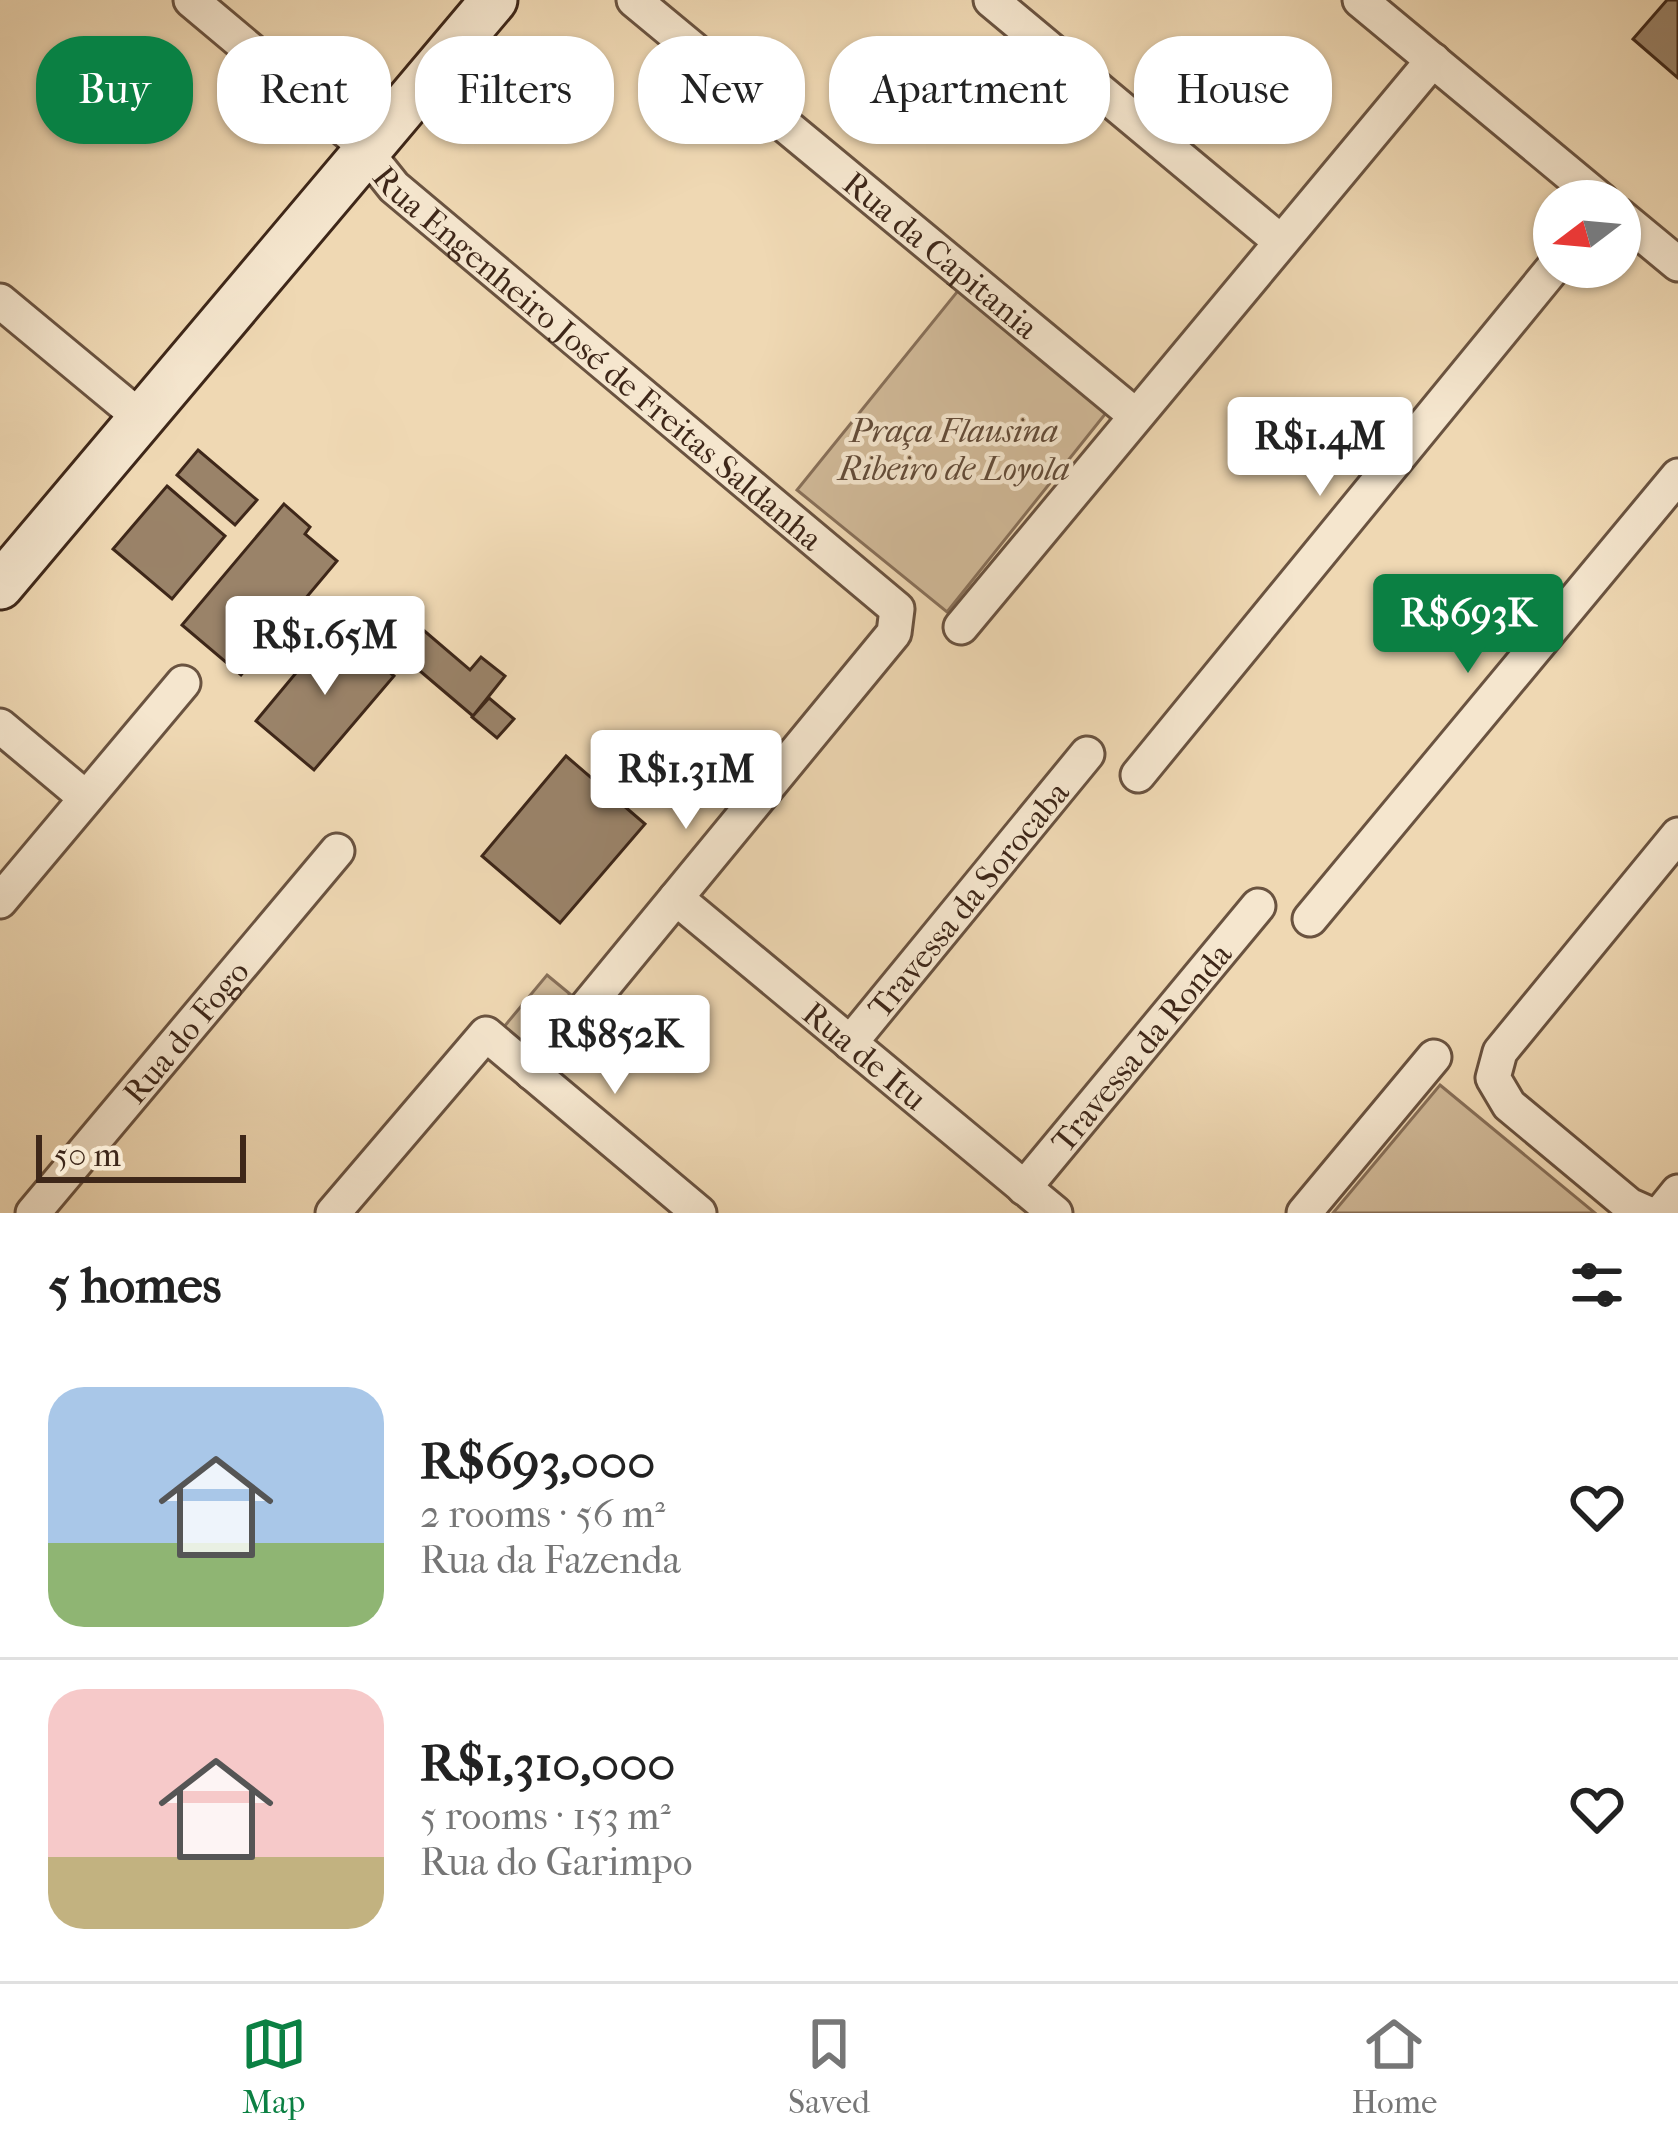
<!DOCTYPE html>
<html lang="en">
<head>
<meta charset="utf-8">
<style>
	body { margin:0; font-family:"IM FELL French Canon",serif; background:#f6f6f6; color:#222; height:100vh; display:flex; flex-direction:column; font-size:45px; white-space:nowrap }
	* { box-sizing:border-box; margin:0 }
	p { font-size:39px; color:#767676 }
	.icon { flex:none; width:66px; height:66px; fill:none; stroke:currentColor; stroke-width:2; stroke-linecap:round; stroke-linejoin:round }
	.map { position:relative; height:1213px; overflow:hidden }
	.drawer { display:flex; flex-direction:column; background:#fff; flex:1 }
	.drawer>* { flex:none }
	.hud { position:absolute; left:36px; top:36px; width:1608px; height:108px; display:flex; gap:24px }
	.needle { width:78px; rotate:254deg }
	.tools { position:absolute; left:1533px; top:180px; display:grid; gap:24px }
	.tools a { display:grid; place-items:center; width:108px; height:108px; border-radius:50%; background:#fff; box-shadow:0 3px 9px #0004; font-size:60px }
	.scale { position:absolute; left:36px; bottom:30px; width:210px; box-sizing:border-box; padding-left:12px; border:6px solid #3e2719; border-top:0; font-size:33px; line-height:42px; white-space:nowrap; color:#3e2719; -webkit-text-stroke:9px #f5e6ce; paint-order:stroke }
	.price { position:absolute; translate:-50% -102px; padding:0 27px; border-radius:12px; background:#fff; color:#222; font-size:39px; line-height:78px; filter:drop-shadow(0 3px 6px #0008) }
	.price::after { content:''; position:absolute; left:50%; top:72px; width:36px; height:27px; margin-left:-18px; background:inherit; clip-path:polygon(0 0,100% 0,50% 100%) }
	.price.current { background:#0b8043; color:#fff }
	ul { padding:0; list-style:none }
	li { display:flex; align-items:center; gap:36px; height:300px; padding:0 48px }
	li+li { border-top:3px solid #e0e0e0 }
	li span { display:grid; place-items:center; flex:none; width:336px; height:240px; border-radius:36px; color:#555 }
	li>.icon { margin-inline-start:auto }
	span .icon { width:144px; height:144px; fill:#fffc; stroke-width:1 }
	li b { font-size:51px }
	h2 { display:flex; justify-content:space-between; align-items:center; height:144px; padding:0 48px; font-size:51px }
	.pill { padding:0 42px; border-radius:48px; background:#fff; box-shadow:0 3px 9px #0004; font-size:42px; line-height:108px }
	.pill.current { background:#0b8043; color:#fff }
	.menu { display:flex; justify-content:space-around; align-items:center; height:168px; border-top:3px solid #e0e0e0; background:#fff; font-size:33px; color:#767676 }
	.menu a { display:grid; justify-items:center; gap:6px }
	.menu .current { color:#0b8043 }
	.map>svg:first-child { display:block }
	.green { fill:#d1ba99; stroke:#887059; stroke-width:3 }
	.building { fill:#9a8369; stroke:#3e2719; stroke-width:3 }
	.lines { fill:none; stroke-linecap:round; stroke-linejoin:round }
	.street-casing { stroke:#6a5340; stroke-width:39 }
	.secondary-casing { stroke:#3e2719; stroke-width:51 }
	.street { stroke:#f5e6ce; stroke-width:33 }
	.secondary { stroke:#f5e6ce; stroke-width:45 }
	.labels { text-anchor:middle; stroke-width:9; stroke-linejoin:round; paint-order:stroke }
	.street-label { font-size:33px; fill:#3e2719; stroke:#f5e6ce }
	.park-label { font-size:33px; font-style:italic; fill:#634c39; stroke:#f5e6ce }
</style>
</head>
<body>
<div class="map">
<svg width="1678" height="1213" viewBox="0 0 1678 1213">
	<rect width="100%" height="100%" fill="#efd8b3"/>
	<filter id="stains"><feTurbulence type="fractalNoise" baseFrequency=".00167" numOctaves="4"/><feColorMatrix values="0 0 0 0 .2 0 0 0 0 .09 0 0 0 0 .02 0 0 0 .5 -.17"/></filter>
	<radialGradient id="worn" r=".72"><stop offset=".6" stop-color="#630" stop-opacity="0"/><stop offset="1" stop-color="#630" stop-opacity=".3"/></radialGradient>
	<path class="green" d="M961,287L1110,408L947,612L797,490Z
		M547,975L570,994L527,1047L503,1028Z
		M1440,1085L1595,1213H1333Z"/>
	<path class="building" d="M1667,0H1678V78L1633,39Z
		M198,450L257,500L235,525L177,475Z
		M167,486L225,536L172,599L113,549Z
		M284,504L310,527L305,534L337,561L241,675L182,625Z
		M394,605L470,670L481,657L505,676L473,716L373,631Z
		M335,626L394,676L314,770L256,721Z
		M489,698L514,719L497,738L472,717Z
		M566,756L645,824L560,923L482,856Z"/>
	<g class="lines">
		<defs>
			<g id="street">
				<path id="s1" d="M191,0L354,137L394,187L897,609L894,633L532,1073"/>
				<path id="s2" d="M634,0L1136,416"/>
				<path d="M991,0L1281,242"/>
				<path d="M1360,0L1602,201"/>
				<path d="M1620,216L1678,264"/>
				<path d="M0,301L141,418"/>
				<path d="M961,627L1433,60"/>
				<path d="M0,726L86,798"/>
				<path d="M1138,775L1554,267"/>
				<path id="s3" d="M676,898L1055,1213"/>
				<path d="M0,901L183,683"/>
				<path d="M1310,919L1678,476"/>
				<path id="s4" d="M850,1043L1087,754"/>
				<path id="s5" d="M1024,1188L1258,906"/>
				<path id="s6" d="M33,1213L337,851"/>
				<path d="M333,1213L486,1034L699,1213"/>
				<path d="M1304,1213L1434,1057"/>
				<path d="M1647,1213L1629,1205L1509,1105L1493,1078L1500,1052L1678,835"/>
				<path d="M1661,1213L1678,1192"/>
			</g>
			<path id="secondary" d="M0,586L494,0"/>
		</defs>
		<use href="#street" class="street-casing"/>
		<use href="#secondary" class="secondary-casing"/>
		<use href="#street" class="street"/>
		<use href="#secondary" class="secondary"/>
	</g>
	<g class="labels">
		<g class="street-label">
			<text dy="12" stroke="none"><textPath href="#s2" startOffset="399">Rua da Capitania</textPath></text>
			<text dy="12" stroke="none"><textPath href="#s1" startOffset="543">Rua Engenheiro José de Freitas Saldanha</textPath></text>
			<text dy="12" stroke="none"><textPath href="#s4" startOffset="186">Travessa da Sorocaba</textPath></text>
			<text dy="12" stroke="none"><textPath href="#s6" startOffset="237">Rua do Fogo</textPath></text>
			<text dy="12" stroke="none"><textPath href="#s5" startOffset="183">Travessa da Ronda</textPath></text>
			<text dy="12" stroke="none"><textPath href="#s3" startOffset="246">Rua de Itu</textPath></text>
		</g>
		<g class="park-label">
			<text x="954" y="442">Praça Flausina<tspan x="954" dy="38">Ribeiro de Loyola</tspan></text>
		</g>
	</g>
	<rect width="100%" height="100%" filter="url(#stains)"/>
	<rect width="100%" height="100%" fill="url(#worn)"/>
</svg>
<div class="tools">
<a><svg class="needle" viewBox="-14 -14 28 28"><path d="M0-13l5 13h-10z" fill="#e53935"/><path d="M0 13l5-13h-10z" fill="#767676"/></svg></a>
</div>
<div class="scale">50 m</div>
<b class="price" style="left:1320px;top:499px">R$1.4M</b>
<b class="price current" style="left:1468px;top:676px">R$693K</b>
<b class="price" style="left:325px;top:698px">R$1.65M</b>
<b class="price" style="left:686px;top:832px">R$1.31M</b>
<b class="price" style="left:615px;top:1097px">R$852K</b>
<div class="hud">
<a class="pill current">Buy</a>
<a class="pill">Rent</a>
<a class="pill">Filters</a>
<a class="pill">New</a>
<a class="pill">Apartment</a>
<a class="pill">House</a>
</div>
</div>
<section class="drawer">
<h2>5 homes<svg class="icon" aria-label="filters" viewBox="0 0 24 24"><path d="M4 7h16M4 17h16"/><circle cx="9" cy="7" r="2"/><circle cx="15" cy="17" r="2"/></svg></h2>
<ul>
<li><span style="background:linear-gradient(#a9c7e8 65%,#8fb573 0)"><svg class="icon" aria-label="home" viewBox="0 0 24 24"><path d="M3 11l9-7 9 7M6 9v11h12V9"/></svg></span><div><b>R$693,000</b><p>2 rooms · 56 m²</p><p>Rua da Fazenda</p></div><svg class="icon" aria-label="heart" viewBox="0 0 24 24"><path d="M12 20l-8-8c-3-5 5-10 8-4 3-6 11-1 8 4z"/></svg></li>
<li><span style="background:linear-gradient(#f6c9c9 70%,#c2b280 0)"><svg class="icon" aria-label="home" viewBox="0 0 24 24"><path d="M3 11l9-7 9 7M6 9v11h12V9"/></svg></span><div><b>R$1,310,000</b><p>5 rooms · 153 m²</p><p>Rua do Garimpo</p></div><svg class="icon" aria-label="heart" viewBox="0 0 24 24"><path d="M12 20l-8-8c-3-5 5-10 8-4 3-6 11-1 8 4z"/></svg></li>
</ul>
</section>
<nav class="menu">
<a class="current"><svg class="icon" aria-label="map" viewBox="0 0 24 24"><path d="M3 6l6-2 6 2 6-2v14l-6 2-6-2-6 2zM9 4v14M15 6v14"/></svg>Map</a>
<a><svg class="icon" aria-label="saved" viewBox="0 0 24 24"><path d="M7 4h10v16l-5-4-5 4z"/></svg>Saved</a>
<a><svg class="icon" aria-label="home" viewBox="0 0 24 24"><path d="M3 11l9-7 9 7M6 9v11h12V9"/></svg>Home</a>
</nav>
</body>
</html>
